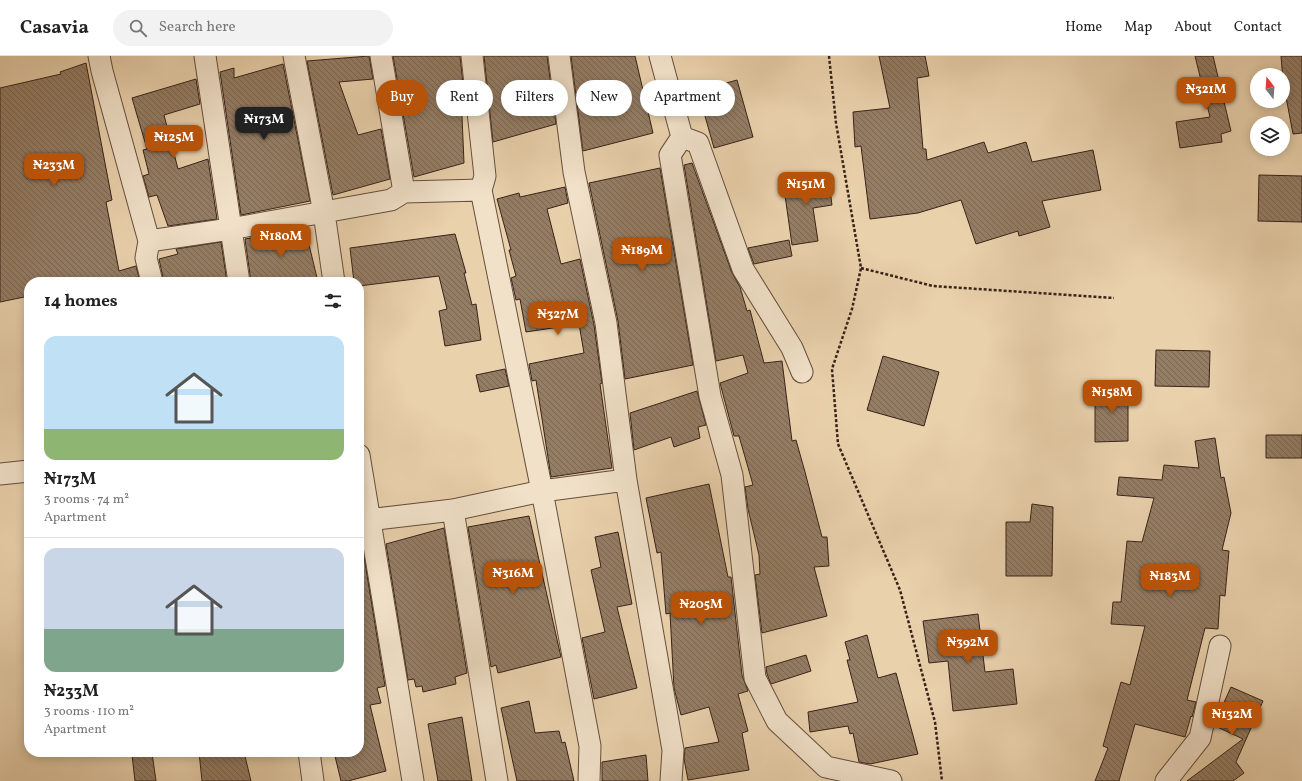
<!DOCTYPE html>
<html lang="en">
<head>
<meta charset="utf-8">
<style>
	body { margin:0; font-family:Vollkorn,serif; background:#f2f2f2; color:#222; height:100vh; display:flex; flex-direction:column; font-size:15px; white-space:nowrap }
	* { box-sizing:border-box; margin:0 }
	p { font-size:13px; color:#767676 }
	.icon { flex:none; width:22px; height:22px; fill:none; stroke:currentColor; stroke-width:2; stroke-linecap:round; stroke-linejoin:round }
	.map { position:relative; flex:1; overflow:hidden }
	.details { position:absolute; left:24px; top:221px; width:340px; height:480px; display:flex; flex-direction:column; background:#fff; border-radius:16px; box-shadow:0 2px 10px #0003 }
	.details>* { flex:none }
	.guide { position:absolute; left:376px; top:24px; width:380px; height:36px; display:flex; gap:8px }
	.needle { width:26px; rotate:343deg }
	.controls { position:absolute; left:1250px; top:12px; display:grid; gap:8px }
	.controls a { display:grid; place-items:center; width:40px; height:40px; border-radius:50%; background:#fff; box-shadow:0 2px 10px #0003; font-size:20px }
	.price { position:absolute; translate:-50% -34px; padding:0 9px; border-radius:8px; background:#b45309; color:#fff; font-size:13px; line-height:26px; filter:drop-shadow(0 1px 2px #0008) }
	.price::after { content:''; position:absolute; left:50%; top:24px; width:12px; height:9px; margin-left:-6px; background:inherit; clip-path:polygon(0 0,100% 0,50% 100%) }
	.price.current { background:#222; color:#fff }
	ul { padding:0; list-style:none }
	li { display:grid; align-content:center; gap:8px; height:212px; padding:0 20px }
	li+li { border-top:1px solid #e0e0e0 }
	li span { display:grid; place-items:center; height:124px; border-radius:12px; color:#555 }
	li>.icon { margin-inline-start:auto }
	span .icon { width:72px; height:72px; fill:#fffc; stroke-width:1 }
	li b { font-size:17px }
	h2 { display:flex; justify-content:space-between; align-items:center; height:48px; padding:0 20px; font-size:17px }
	.pill { padding:0 14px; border-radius:18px; background:#fff; box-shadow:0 2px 10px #0003; font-size:14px; line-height:36px }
	.pill.current { background:#b45309; color:#fff }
	header { display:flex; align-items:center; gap:24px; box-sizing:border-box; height:56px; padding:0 20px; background:#fff; border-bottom:1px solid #e0e0e0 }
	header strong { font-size:19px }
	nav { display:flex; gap:22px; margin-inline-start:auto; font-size:14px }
	.search { width:280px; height:36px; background:#f2f2f2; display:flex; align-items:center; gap:10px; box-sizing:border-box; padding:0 14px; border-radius:22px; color:#767676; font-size:15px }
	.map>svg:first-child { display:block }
	.building { fill:url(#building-back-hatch); stroke:#382219 }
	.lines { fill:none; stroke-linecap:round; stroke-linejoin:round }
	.minor-casing { stroke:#644e3e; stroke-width:23 }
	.path { stroke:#382219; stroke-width:2.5; stroke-dasharray:3 2; stroke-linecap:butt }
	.minor { stroke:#f1e1c9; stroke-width:21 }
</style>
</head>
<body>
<header>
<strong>Casavia</strong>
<div class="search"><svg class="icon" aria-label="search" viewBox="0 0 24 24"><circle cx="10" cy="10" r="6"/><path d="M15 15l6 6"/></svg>Search here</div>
<nav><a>Home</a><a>Map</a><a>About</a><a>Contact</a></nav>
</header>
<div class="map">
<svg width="1302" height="725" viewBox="0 0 1302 725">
	<defs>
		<pattern id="building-back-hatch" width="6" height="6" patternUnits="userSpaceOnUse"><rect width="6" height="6" fill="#947d65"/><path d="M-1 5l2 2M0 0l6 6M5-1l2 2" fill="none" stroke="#7a6652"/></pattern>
	</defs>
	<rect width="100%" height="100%" fill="#e9d1ac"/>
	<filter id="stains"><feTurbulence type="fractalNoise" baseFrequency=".005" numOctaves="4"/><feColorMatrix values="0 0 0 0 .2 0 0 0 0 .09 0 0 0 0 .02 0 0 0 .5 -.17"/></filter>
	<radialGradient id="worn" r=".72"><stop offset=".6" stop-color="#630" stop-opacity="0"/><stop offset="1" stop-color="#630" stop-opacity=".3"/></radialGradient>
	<path class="building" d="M369,0L373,23L339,26L358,79L381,73L390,123L333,139L307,5Z
		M393,0H460L464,37H461L464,107L414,121Z
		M484,0H547L556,68L493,86Z
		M571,0H635L653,77L583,95Z
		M879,0H925L929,20L917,22L923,93H926L927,104L984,86L988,97L1026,86L1032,106L1093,94L1101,134L1042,145L1050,171L1019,180L1018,175L976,188L961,144L918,157L870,163L861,90L855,91L853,56L890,52Z
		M1195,0H1213L1231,75L1221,78L1222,86L1180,92L1176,66L1210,61Z
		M1281,0H1302V77L1293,78L1283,25Z
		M86,7L112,144L106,146L119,215L136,210L140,226H29V240L0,246V32L61,18L60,16Z
		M283,8L310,145L241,159L220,16L234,12V22Z
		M196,23L200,48L164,59L178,113L208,103L217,163L168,170L157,139L149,141L143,120L149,118L143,94L147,93L132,42Z
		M737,24L753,81L714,92L698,35Z
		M692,107L732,217L740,231L747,255L750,254L764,307L782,305L792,385L796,384L805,416L822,481H827L829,510L814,511L827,560L762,577L755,519L760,518L759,499L748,453L745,431L753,429L739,380H734L720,327L748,317L743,299L716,305L684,109Z
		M660,112L693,309L625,323L618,265L589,127Z
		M828,119L832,149L813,152L818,185L792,189L783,125Z
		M1259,119L1302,120V166L1258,165Z
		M565,131L568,147L547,153L561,208L580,203L594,269L602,327L600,328L612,412L551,421L536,324L532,325L529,308L584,297L579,268L526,276L520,243L516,244L511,222L516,220L509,194H511L497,143L519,137L520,141Z
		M305,172L318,226H251L245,183Z
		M455,178L466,217H464L472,249L476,248L481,284L445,290L439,255L447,253L439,220L359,230V226H354L350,192Z
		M789,184L792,200L754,208L748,192Z
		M221,186L227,226H164L159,203L178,198L176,193Z
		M1156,294L1210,295L1209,331L1155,330Z
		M883,300L939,316L924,370L867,354Z
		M505,313L509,330L480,336L476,319Z
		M1128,330V385L1095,386V331Z
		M697,335L706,369L698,371L700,382L674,391L671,381L634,394L630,357Z
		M1266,379H1302V402H1266Z
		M1215,382L1221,422L1224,421L1231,457L1222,494L1229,495L1225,540L1220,539L1218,573L1205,572L1187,644L1196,646L1192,661L1191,660L1185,681L1135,668L1119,725H1095L1108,692L1103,690L1121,626L1130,629L1145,570L1111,568L1113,546H1121L1127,485L1142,486L1154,442L1117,439L1119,421L1162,424L1164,409L1199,412L1195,385Z
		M709,428L728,521H731L742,619L748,635L738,638L748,675L742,677L749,714L688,724L684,703L685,692L719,686L709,651L681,659L674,632L670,557L666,558L661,496L657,497L646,442Z
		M1032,448L1053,451L1052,520H1006V466H1030Z
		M529,460L561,601L498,617L496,609L491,611L468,471Z
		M444,472L467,617L455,621L456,628L423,636L422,630L416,631L414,623L408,624L386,488Z
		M618,476L632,548L617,551L637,632L594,643L582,582L605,576L591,514L601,511L595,481Z
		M363,494L385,630L377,632L381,647L370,649L386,715L348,725H341L334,696H359V495Z
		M978,558L985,616L1013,613L1017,648L953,655L948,605L929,607L923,565Z
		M867,579L878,622L896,617L918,698L870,708L859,706L853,677L850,678L848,670L810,676L808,656L858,646L847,604H850L845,586Z
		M806,599L811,615L771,628L767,618L766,611Z
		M1231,631L1263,645L1236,706L1244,717L1233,725H1187L1243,683L1215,670L1219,652L1221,653Z
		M529,645L535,677L559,675L562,687L565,686L574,725H517L501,652Z
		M462,661L472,725H438L428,668Z
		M199,696H244L251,725H202Z
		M152,697L156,725H135L132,699Z
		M646,699L648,725H602V706Z"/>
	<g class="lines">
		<defs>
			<path id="minor" d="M99,0L102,15L149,185L146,202L152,226
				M205,0L239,226
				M294,0L324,157L334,226
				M381,0L404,136
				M472,0L485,120L481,134L542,435L590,690L589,725
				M559,0L574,116L606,267L626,424L673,694L671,725
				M660,0L682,81L698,87L743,213L792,292L802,316
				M682,81L670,99L710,340L732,419L755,622L777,665L826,711L891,725
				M149,185L230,173L391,144L404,136L481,134
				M359,399L413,725
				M0,418L29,415
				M453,454L497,725
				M359,465L453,454L542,435L626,424
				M309,696L313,725
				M1166,725L1200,682L1220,590"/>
		</defs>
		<use href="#minor" class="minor-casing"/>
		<path class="path" d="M829,0L836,67L861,212L852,253L832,313L838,388L900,534L935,666L942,725
			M861,212L933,230L1114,242"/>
		<use href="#minor" class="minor"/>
	</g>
	<rect width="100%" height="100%" filter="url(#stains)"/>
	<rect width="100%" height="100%" fill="url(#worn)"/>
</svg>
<div class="controls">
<a><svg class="needle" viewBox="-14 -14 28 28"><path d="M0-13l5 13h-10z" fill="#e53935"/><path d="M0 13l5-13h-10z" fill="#767676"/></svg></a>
<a><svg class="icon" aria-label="layers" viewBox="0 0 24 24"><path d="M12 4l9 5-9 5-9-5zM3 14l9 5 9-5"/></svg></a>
</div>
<b class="price" style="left:1206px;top:55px">₦321M</b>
<b class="price current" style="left:264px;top:85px">₦173M</b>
<b class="price" style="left:174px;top:103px">₦125M</b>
<b class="price" style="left:54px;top:131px">₦233M</b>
<b class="price" style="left:806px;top:150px">₦151M</b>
<b class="price" style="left:281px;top:202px">₦180M</b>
<b class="price" style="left:642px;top:216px">₦189M</b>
<b class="price" style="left:558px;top:280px">₦327M</b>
<b class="price" style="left:1112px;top:358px">₦158M</b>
<b class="price" style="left:513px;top:539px">₦316M</b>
<b class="price" style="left:1170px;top:542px">₦183M</b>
<b class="price" style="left:701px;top:570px">₦205M</b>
<b class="price" style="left:968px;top:608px">₦392M</b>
<b class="price" style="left:1232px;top:680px">₦132M</b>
<div class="guide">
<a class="pill current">Buy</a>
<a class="pill">Rent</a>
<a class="pill">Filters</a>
<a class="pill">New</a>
<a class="pill">Apartment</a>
</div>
<section class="details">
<h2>14 homes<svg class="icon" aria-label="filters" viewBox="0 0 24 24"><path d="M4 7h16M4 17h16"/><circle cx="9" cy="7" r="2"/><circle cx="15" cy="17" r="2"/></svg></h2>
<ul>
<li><span style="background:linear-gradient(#bfe0f5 75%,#8fb573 0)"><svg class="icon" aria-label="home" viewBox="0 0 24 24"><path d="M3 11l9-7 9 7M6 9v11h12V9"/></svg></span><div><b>₦173M</b><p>3 rooms · 74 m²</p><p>Apartment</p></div></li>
<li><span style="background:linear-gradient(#c9d6e8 65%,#7fa58c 0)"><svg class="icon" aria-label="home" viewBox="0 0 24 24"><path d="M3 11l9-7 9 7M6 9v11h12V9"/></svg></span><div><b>₦233M</b><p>3 rooms · 110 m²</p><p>Apartment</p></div></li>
</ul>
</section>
</div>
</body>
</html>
